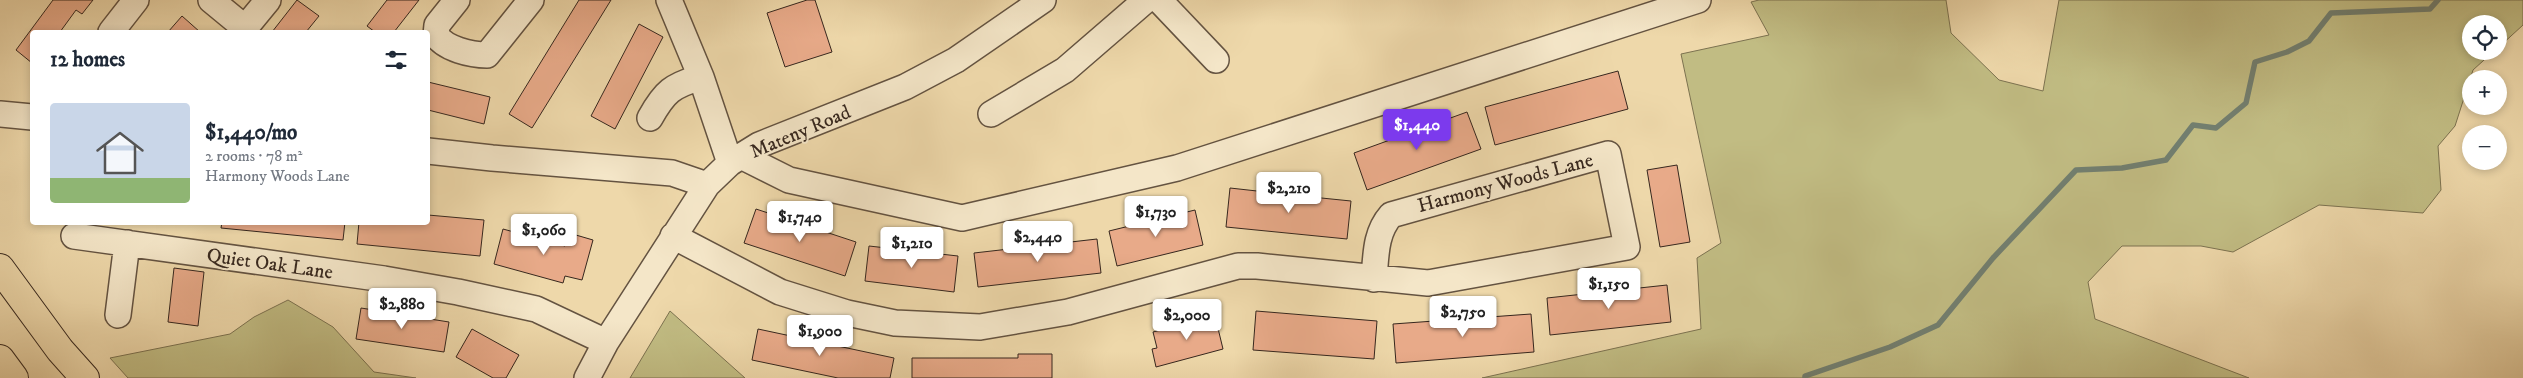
<!DOCTYPE html>
<html lang="en">
<head>
<meta charset="utf-8">
<style>
	body { margin:0; font-family:"IM FELL DW Pica",serif; background:#f2f2f3; color:#1f2937; height:100vh; display:flex; flex-direction:column; font-size:19px; white-space:nowrap }
	* { box-sizing:border-box; margin:0 }
	p { font-size:16px; color:#747a83 }
	.icon { flex:none; width:28px; height:28px; fill:none; stroke:currentColor; stroke-width:2; stroke-linecap:round; stroke-linejoin:round }
	.map { position:relative; flex:1; overflow:hidden }
	.panel { position:absolute; left:30px; top:30px; width:400px; height:195px; display:flex; flex-direction:column; background:#fff; border-radius:5px; box-shadow:0 2px 8px #0003 }
	.panel>* { flex:none }
	.buttons { position:absolute; left:2462px; top:15px; display:grid; gap:10px }
	.buttons a { display:grid; place-items:center; width:45px; height:45px; border-radius:50%; background:#fff; box-shadow:0 2px 8px #0003; font-size:25px }
	.price { position:absolute; translate:-50% -42px; padding:0 11px; border-radius:5px; background:#fff; color:#222; font-size:16px; line-height:32px; filter:drop-shadow(0 1px 2px #0008) }
	.price::after { content:''; position:absolute; left:50%; top:30px; width:15px; height:11px; margin-left:-8px; background:inherit; clip-path:polygon(0 0,100% 0,50% 100%) }
	.price.active { background:#7c3aed; color:#fff }
	ul { padding:0; list-style:none }
	li { display:flex; align-items:center; gap:15px; height:125px; padding:0 20px }
	li span { display:grid; place-items:center; flex:none; width:140px; height:100px; border-radius:5px; color:#555 }
	li>.icon { margin-inline-start:auto }
	span .icon { width:60px; height:60px; fill:#fffc; stroke-width:1 }
	li b { font-size:21px }
	h2 { display:flex; justify-content:space-between; align-items:center; height:60px; padding:0 20px; font-size:21px }
	.map>svg:first-child { display:block }
	.green { fill:#c1bc83; stroke:#7c7250 }
	.lines { fill:none; stroke-linecap:round; stroke-linejoin:round }
	.stream { stroke:#727f70; stroke-width:5.5 }
	.building { fill:#e8aa89; stroke:#36271e }
	.minor-casing { stroke:#645341; stroke-width:28 }
	.major-casing { stroke:#36271e; stroke-width:30 }
	.minor { stroke:#f4e6c8; stroke-width:25 }
	.major { stroke:#eed8aa; stroke-width:28 }
	.labels { text-anchor:middle; stroke-width:4; stroke-linejoin:round; paint-order:stroke }
	.street-label { font-size:20px; fill:#36271e; stroke:#f4e6c8 }
</style>
</head>
<body>
<div class="map">
<svg width="2523" height="378" viewBox="0 0 2523 378">
	<rect width="100%" height="100%" fill="#eed8aa"/>
	<filter id="stains"><feTurbulence type="fractalNoise" baseFrequency=".004" numOctaves="4"/><feColorMatrix values="0 0 0 0 .2 0 0 0 0 .09 0 0 0 0 .02 0 0 0 .5 -.17"/></filter>
	<radialGradient id="worn" r=".72"><stop offset=".6" stop-color="#630" stop-opacity="0"/><stop offset="1" stop-color="#630" stop-opacity=".3"/></radialGradient>
	<path class="green" d="M1759,0H1946L1951,33L1999,80L2043,91L2059,0H2523V25L2499,47V24H2471V51H2494L2473,70L2455,126L2438,146L2441,190L2423,213L2319,205L2233,252L2201,246H2122L2088,282L2095,319L2249,378H1482L1701,329L1697,258L1721,243L1681,54L1769,35L1751,2Z
		M288,300L333,327L374,372L416,378H128L110,358L230,334L254,317Z
		M670,311L745,378H630Z"/>
	<g class="lines">
		<path class="stream" d="M1805,378V376L1890,347L1938,325L1993,258L2076,170L2122,168L2166,160L2193,125L2216,128L2246,103L2255,62L2287,52L2309,41L2331,13L2430,9L2438,0"/>
	</g>
	<path class="building" d="M53,0H93L82,14L76,10L60,32H32V63L16,50Z
		M297,0L319,16L306,32H272Z
		M387,0H419L394,32H375L367,26Z
		M579,0H611L532,128L509,114Z
		M807,0H815L832,52L785,67L767,13Z
		M182,16L200,32H168Z
		M639,24L663,37L615,129L591,116Z
		M1618,71L1628,109L1495,145L1485,107Z
		M428,82L490,97L484,124L428,110Z
		M1467,112L1481,149L1367,190L1354,153Z
		M1677,165L1690,242L1660,247L1647,170Z
		M1230,188L1266,192L1264,201L1281,202L1282,194L1351,201L1347,239L1226,227Z
		M756,209L856,242L845,276L744,243Z
		M1195,210L1203,245L1117,266L1109,231Z
		M428,215L484,220L480,256L357,244L359,222H428Z
		M222,222H345L343,240L221,228Z
		M503,229L565,246L569,233L593,240L582,280L565,276L563,283L494,264Z
		M1097,239L1101,273L978,287L974,253Z
		M869,246L958,256L954,292L865,281Z
		M174,268L204,272L198,326L168,322Z
		M1667,285L1671,322L1550,335L1547,298Z
		M361,308L449,322L444,352L356,339Z
		M1256,311L1377,321L1374,359L1253,350Z
		M1531,314L1534,352L1396,363L1393,324Z
		M1215,316L1223,349L1156,367L1152,349L1157,348L1153,332Z
		M472,329L519,355L506,378H493L456,357Z
		M758,329L894,358L890,378H838L752,360Z
		M1018,354H1052V378H912V358H1018Z"/>
	<g class="lines">
		<defs>
			<path id="minor" d="M211,0L245,28L268,0
				M457,0L437,25L436,35C445,49 471,55 487,55L531,0
				M669,0L701,77L730,163
				M1159,0L1216,60
				M111,32L136,0
				M0,114L32,117
				M991,114L1065,70L1146,0
				M650,118C665,91 672,86 701,77
				M428,151L492,158L672,173L707,185
				M741,156L789,180L962,218L1177,168L1698,0
				M74,236L384,279L458,292L536,309L606,342
				M673,236L780,292L847,313L895,323L980,327L1068,312L1238,266H1257L1428,283L1627,247L1608,154L1391,215C1375,233 1376,256 1374,279
				M118,315L127,243
				M587,378L606,342L707,185L730,163L759,145L905,87L956,60L1043,0"/>
			<path id="major" d="M0,268L60,350L85,378
				M0,359L14,378"/>
		</defs>
		<use href="#minor" class="minor-casing"/>
		<use href="#major" class="major-casing"/>
		<use href="#minor" class="minor"/>
		<use href="#major" class="major"/>
	</g>
	<g class="labels">
		<g class="street-label">
			<text transform="translate(800 131) rotate(-23)" y="7">Mateny Road</text>
			<text transform="translate(1505 182) rotate(-15)" y="7">Harmony Woods Lane</text>
			<text transform="translate(270 263) rotate(8)" y="7">Quiet Oak Lane</text>
		</g>
	</g>
	<rect width="100%" height="100%" filter="url(#stains)"/>
	<rect width="100%" height="100%" fill="url(#worn)"/>
</svg>
<div class="buttons">
<a><svg class="icon" aria-label="locate" viewBox="0 0 24 24"><circle cx="12" cy="12" r="6"/><path d="M12 2v4M12 18v4M2 12h4M18 12h4"/></svg></a>
<a>+</a>
<a>−</a>
</div>
<b class="price active" style="left:1417px;top:151px">$1,440</b>
<b class="price" style="left:1289px;top:214px">$2,210</b>
<b class="price" style="left:1156px;top:238px">$1,730</b>
<b class="price" style="left:800px;top:243px">$1,740</b>
<b class="price" style="left:544px;top:256px">$1,060</b>
<b class="price" style="left:1038px;top:263px">$2,440</b>
<b class="price" style="left:912px;top:269px">$1,210</b>
<b class="price" style="left:1609px;top:310px">$1,150</b>
<b class="price" style="left:402px;top:330px">$2,880</b>
<b class="price" style="left:1463px;top:338px">$2,750</b>
<b class="price" style="left:1187px;top:341px">$2,000</b>
<b class="price" style="left:820px;top:357px">$1,900</b>
<section class="panel">
<h2>12 homes<svg class="icon" aria-label="filters" viewBox="0 0 24 24"><path d="M4 7h16M4 17h16"/><circle cx="9" cy="7" r="2"/><circle cx="15" cy="17" r="2"/></svg></h2>
<ul>
<li><span style="background:linear-gradient(#c9d6e8 75%,#8fb573 0)"><svg class="icon" aria-label="home" viewBox="0 0 24 24"><path d="M3 11l9-7 9 7M6 9v11h12V9"/></svg></span><div><b>$1,440/mo</b><p>2 rooms · 78 m²</p><p>Harmony Woods Lane</p></div></li>
</ul>
</section>
</div>
</body>
</html>
